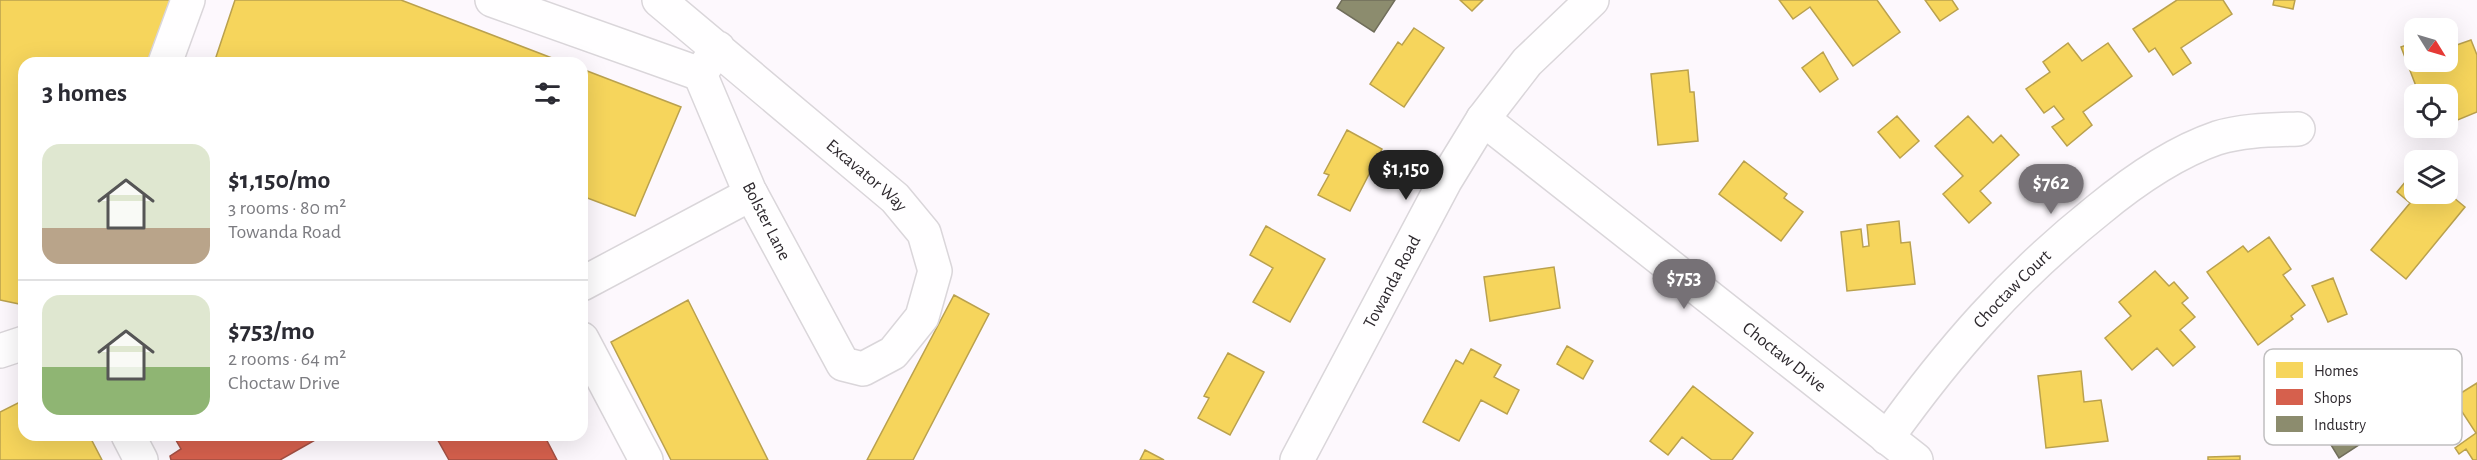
<!DOCTYPE html>
<html lang="en">
<head>
<meta charset="utf-8">
<style>
	body { margin:0; font-family:"Alegreya Sans",sans-serif; background:#f2f2f3; color:#2b2b33; height:100vh; display:flex; flex-direction:column; font-size:22px; white-space:nowrap }
	* { box-sizing:border-box; margin:0 }
	p { font-size:20px; color:#7c7c81 }
	.icon { flex:none; width:33px; height:33px; fill:none; stroke:currentColor; stroke-width:2; stroke-linecap:round; stroke-linejoin:round }
	.map { position:relative; flex:1; overflow:hidden }
	.drawer { position:absolute; left:18px; top:57px; width:570px; height:384px; display:flex; flex-direction:column; background:#fff; border-radius:18px; box-shadow:0 6px 24px #0002 }
	.drawer>* { flex:none }
	.needle { width:39px; rotate:127deg }
	.fabs { position:absolute; left:2404px; top:18px; display:grid; gap:12px }
	.fabs a { display:grid; place-items:center; width:54px; height:54px; border-radius:12px; background:#fff; box-shadow:0 6px 24px #0002; font-size:30px }
	.price { position:absolute; translate:-50% -51px; padding:0 14px; border-radius:21px; background:#767176; color:#fff; font-size:20px; line-height:39px; filter:drop-shadow(0 2px 3px #0008) }
	.price::after { content:''; position:absolute; left:50%; top:36px; width:18px; height:14px; margin-left:-9px; background:inherit; clip-path:polygon(0 0,100% 0,50% 100%) }
	.price.active { background:#222; color:#fff }
	ul { padding:0; list-style:none }
	li { display:flex; align-items:center; gap:18px; height:150px; padding:0 24px }
	li+li { border-top:2px solid #e1e1e2 }
	li span { display:grid; place-items:center; flex:none; width:168px; height:120px; border-radius:18px; color:#555 }
	li>.icon { margin-inline-start:auto }
	span .icon { width:72px; height:72px; fill:#fffc; stroke-width:1 }
	li b { font-size:26px }
	h2 { display:flex; justify-content:space-between; align-items:center; height:72px; padding:0 24px; font-size:26px }
	.map>svg:first-child { display:block }
	.homes { fill:#f6d55c; stroke:#baa14e; stroke-width:1.5 }
	.shops { fill:#d6604d; stroke:#a45044; stroke-width:1.5 }
	.industry { fill:#8c8c6e; stroke:#706e5b; stroke-width:1.5 }
	.lines { fill:none; stroke-linecap:round; stroke-linejoin:round }
	.minor-casing { stroke:#dad6da; stroke-width:36 }
	.minor { stroke:#fffeff; stroke-width:33 }
	.labels { text-anchor:middle; stroke-width:6; stroke-linejoin:round; paint-order:stroke }
	.street-label { font-size:18px; fill:#2e292e; stroke:#fff }
	.key { fill:#fff; stroke:#c0bfc0; stroke-width:1.5 }
	.key-label { font-size:16px; fill:#2e292e }
</style>
</head>
<body>
<div class="map">
<svg width="2477" height="460" viewBox="0 0 2477 460">
	<rect width="100%" height="100%" fill="#fdf8fd"/>
	<path class="homes" d="M0,0H174L147,63H24V305L0,300Z
		M235,0H401L565,63H214Z
		M1460,0H1483L1472,11Z
		M1779,0H1877L1900,32L1853,66L1810,7L1793,19Z
		M1925,0H1952L1958,9L1940,21Z
		M2177,0H2223L2232,14L2181,48L2191,63L2173,75L2155,48L2149,52L2133,29Z
		M2274,0H2295L2293,9L2273,5Z
		M1414,28L1444,48L1404,107L1370,84L1398,42L1402,45Z
		M2471,40L2477,55V112L2448,124V94H2419L2401,47L2415,42V62H2448V48Z
		M2068,43L2082,61L2108,43L2132,76L2083,112L2092,125L2067,146L2052,127L2064,119L2054,106L2044,113L2026,89L2050,72L2043,62Z
		M1823,52L1838,79L1820,92L1802,68Z
		M582,69L681,107L635,216L582,196Z
		M1688,70L1690,92H1694L1698,141L1658,145L1651,74Z
		M1897,116L1919,141L1900,158L1878,132Z
		M1968,116L1993,143L2001,135L2019,155L1980,191L1991,203L1969,223L1943,194L1963,176L1935,146Z
		M1347,130L1382,149L1350,211L1318,195L1329,175L1324,173Z
		M1744,161L1787,194L1784,198L1803,212L1781,241L1719,194Z
		M2415,170V194L2448,193L2465,207L2406,279L2371,250L2410,203L2397,192Z
		M1899,221L1901,243L1910,242L1915,284L1847,291L1841,232L1861,229L1863,247L1869,246L1867,225Z
		M1266,226L1325,259L1290,322L1253,302L1273,268L1250,255Z
		M2269,237L2291,269L2283,275L2305,305L2291,316L2293,319L2258,345L2207,272L2243,246L2248,252Z
		M1554,267L1560,308L1490,321L1484,277Z
		M2155,271L2169,286L2174,282L2188,298L2182,303L2195,317L2180,330L2195,347L2173,366L2157,348L2132,370L2105,338L2131,316L2119,302Z
		M2333,278L2347,314L2328,322L2312,286Z
		M954,295L989,314L913,460H867Z
		M688,300L768,460H671L611,342Z
		M1567,346L1593,361L1583,379L1557,364Z
		M1471,349L1501,365L1494,377L1519,390L1507,414L1481,400L1459,441L1423,422L1456,360L1463,364Z
		M1228,353L1264,372L1230,435L1198,418L1209,398L1204,396Z
		M2081,371L2084,402L2101,400L2108,441L2046,448L2038,376Z
		M2477,383V460H2473L2466,449L2459,454L2455,448L2476,433L2453,398Z
		M1693,386L1753,433L1732,460H1712L1682,437L1668,455L1650,441Z
		M24,400V435H89L102,460H0V412Z
		M1145,450L1164,460H1140Z
		M2240,456V460H2208V457Z"/>
	<path class="shops" d="M173,435H324L280,460H171L170,456L181,449Z
		M435,435H544L557,460H449Z"/>
	<path class="industry" d="M1342,0H1395L1374,32L1337,8Z
		M2375,392L2394,422L2339,458L2320,427Z"/>
	<g class="lines">
		<defs>
			<g id="minor">
				<path d="M492,0L700,74"/>
				<path id="s1" d="M659,0L895,198L924,233L935,271L922,317L893,353L863,369L843,364L749,190L700,74L718,48"/>
				<path d="M165,63L188,0"/>
				<path id="s2" d="M1483,119L1916,460"/>
				<path d="M582,284L751,194"/>
				<path d="M582,339L646,460"/>
				<path d="M0,351L24,343"/>
				<path d="M128,435L141,460"/>
				<path id="s3" d="M1887,438C1950,350 2012,279 2097,211C2132,182 2173,153 2217,138C2243,130 2271,130 2298,129"/>
				<path id="s4" d="M1297,460L1445,181L1483,119L1527,62L1592,0"/>
			</g>
		</defs>
		<use href="#minor" class="minor-casing"/>
		<use href="#minor" class="minor"/>
	</g>
	<g class="labels">
		<g class="street-label">
			<text dy="6" stroke="none"><textPath href="#s1" startOffset="272">Excavator Way</textPath></text>
			<text transform="translate(767 221) rotate(63)" y="6">Bolster Lane</text>
			<text dy="6" stroke="none"><textPath href="#s4" startOffset="202">Towanda Road</textPath></text>
			<text dy="6" stroke="none"><textPath href="#s3" startOffset="195">Choctaw Court</textPath></text>
			<text dy="6" stroke="none"><textPath href="#s2" startOffset="384">Choctaw Drive</textPath></text>
		</g>
	</g>
	<rect x="2264" y="349" width="198" height="96" rx="9" class="key"/>
	<rect x="2276" y="362" width="27" height="16" fill="#f6d55c"/>
	<rect x="2276" y="389" width="27" height="16" fill="#d6604d"/>
	<rect x="2276" y="416" width="27" height="16" fill="#8c8c6e"/>
	<g class="key-label">
		<text x="2314" y="376">Homes</text>
		<text x="2314" y="403">Shops</text>
		<text x="2314" y="430">Industry</text>
	</g>
</svg>
<div class="fabs">
<a><svg class="needle" viewBox="-14 -14 28 28"><path d="M0-13l5 13h-10z" fill="#e53935"/><path d="M0 13l5-13h-10z" fill="#7c7c81"/></svg></a>
<a><svg class="icon" aria-label="locate" viewBox="0 0 24 24"><circle cx="12" cy="12" r="6"/><path d="M12 2v4M12 18v4M2 12h4M18 12h4"/></svg></a>
<a><svg class="icon" aria-label="layers" viewBox="0 0 24 24"><path d="M12 4l9 5-9 5-9-5zM3 14l9 5 9-5"/></svg></a>
</div>
<b class="price active" style="left:1406px;top:201px">$1,150</b>
<b class="price" style="left:2051px;top:215px">$762</b>
<b class="price" style="left:1684px;top:310px">$753</b>
<section class="drawer">
<h2>3 homes<svg class="icon" aria-label="filters" viewBox="0 0 24 24"><path d="M4 7h16M4 17h16"/><circle cx="9" cy="7" r="2"/><circle cx="15" cy="17" r="2"/></svg></h2>
<ul>
<li><span style="background:linear-gradient(#dfe7d0 70%,#b9a48a 0)"><svg class="icon" aria-label="home" viewBox="0 0 24 24"><path d="M3 11l9-7 9 7M6 9v11h12V9"/></svg></span><div><b>$1,150/mo</b><p>3 rooms · 80 m²</p><p>Towanda Road</p></div></li>
<li><span style="background:linear-gradient(#dfe7d0 60%,#8fb573 0)"><svg class="icon" aria-label="home" viewBox="0 0 24 24"><path d="M3 11l9-7 9 7M6 9v11h12V9"/></svg></span><div><b>$753/mo</b><p>2 rooms · 64 m²</p><p>Choctaw Drive</p></div></li>
</ul>
</section>
</div>
</body>
</html>
